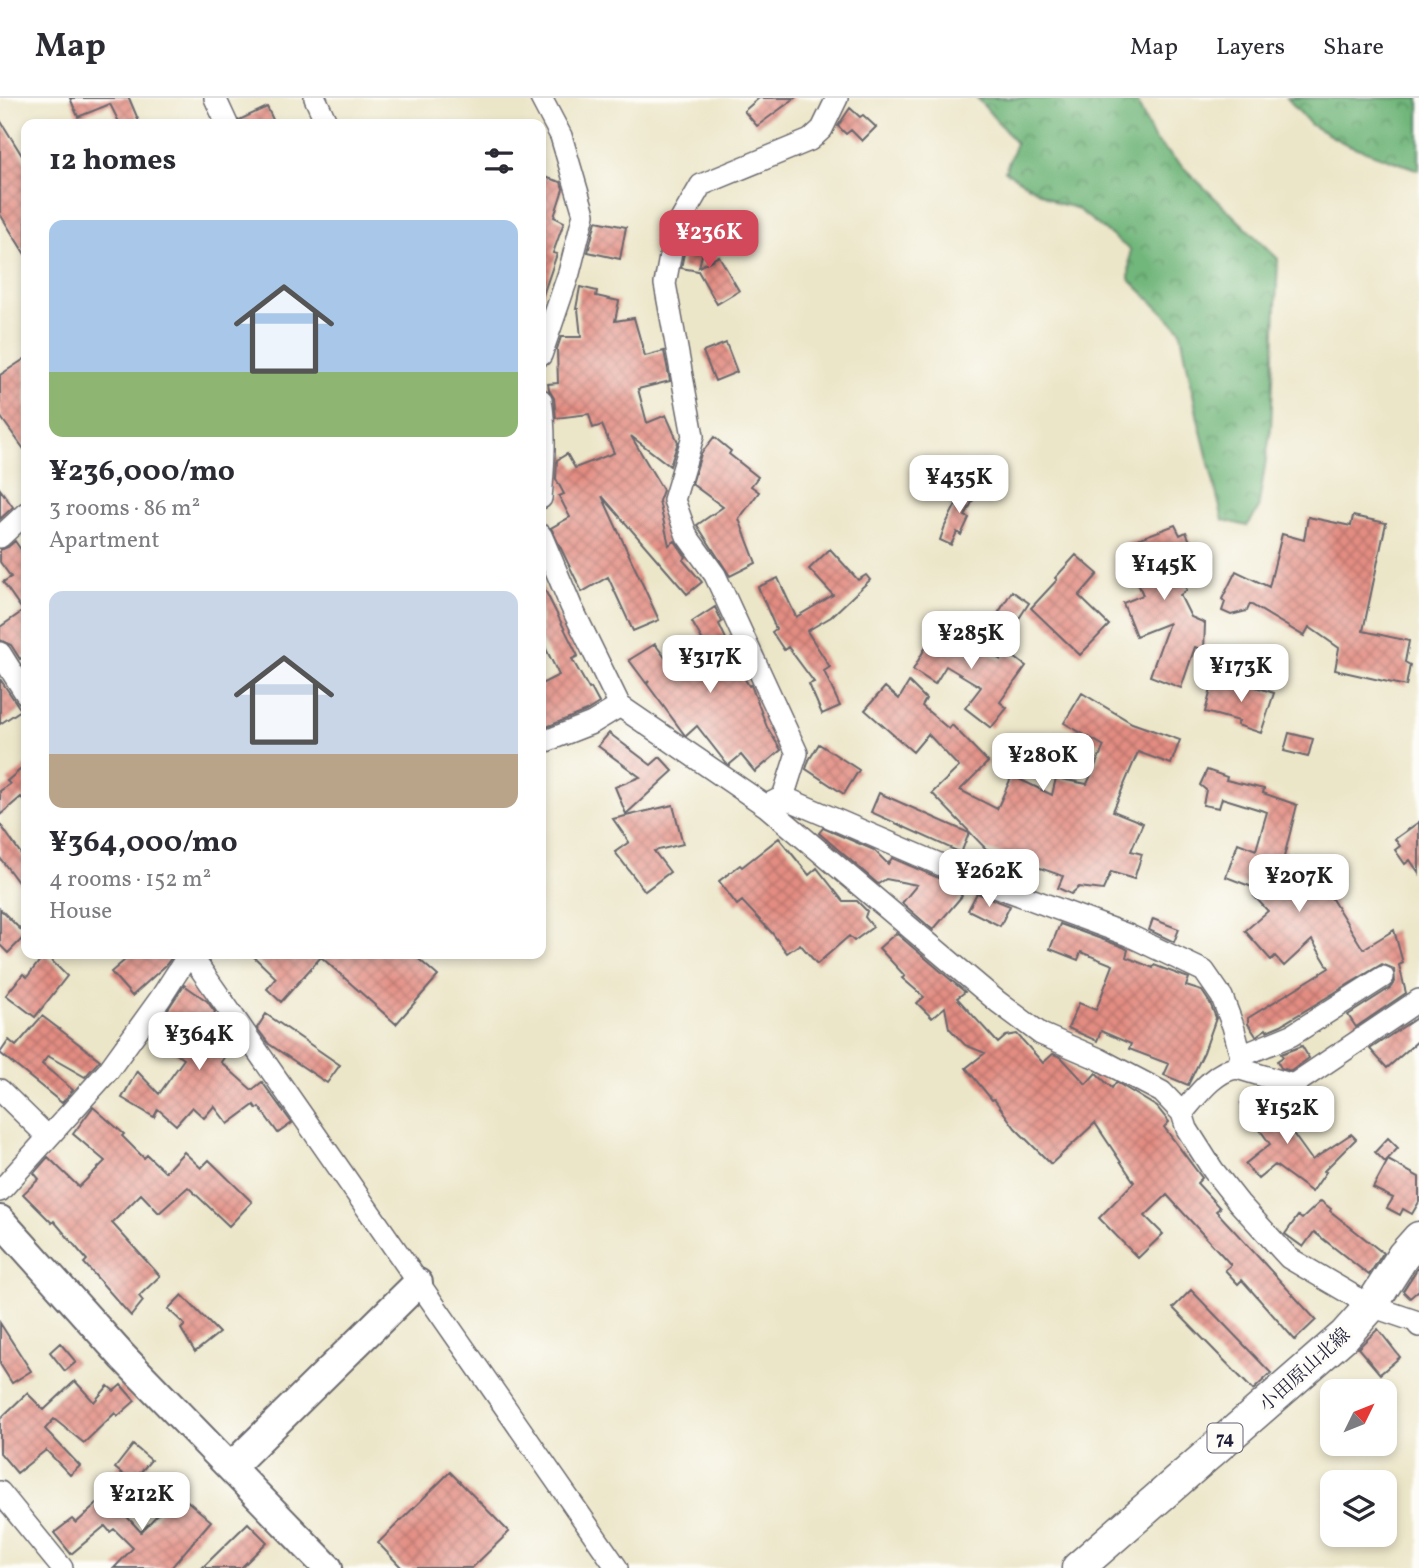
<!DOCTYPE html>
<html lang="en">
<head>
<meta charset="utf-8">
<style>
	body { margin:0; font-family:Vollkorn,"Noto Serif JP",serif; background:#f7f7f7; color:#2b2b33; height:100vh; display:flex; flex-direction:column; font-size:26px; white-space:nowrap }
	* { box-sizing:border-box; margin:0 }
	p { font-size:23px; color:#7c7c81 }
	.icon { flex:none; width:38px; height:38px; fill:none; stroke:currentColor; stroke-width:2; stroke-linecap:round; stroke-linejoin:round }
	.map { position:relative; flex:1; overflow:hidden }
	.details { position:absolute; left:21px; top:21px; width:525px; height:840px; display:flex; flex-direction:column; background:#fff; border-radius:14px; box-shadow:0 4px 10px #0003 }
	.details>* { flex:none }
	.needle { width:46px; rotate:47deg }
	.fabs { position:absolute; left:1320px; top:1281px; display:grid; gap:14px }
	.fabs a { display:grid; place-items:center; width:77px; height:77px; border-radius:14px; background:#fff; box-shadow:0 4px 10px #0003; font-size:35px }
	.price { position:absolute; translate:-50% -60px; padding:0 16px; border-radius:14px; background:#fff; color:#222; font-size:23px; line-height:46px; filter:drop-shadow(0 2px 4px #0008) }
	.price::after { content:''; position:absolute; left:50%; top:42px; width:21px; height:16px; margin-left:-10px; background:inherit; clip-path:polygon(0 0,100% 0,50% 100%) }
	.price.on { background:#d1495b; color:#fff }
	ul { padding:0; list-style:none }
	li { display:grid; align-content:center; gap:14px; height:371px; padding:0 28px }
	li span { display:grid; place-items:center; height:217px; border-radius:14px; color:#555 }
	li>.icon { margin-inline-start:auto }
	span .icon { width:126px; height:126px; fill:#fffc; stroke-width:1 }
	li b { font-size:30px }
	h2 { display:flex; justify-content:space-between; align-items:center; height:84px; padding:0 28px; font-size:30px }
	header { display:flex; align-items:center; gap:42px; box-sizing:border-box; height:98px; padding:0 35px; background:#fff; border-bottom:2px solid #e1e1e2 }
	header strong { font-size:33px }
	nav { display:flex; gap:38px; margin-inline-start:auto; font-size:24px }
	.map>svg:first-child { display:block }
	.forest { fill:url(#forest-crowns); stroke:#4a6c5a; stroke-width:2 }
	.building { fill:url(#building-cross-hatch) }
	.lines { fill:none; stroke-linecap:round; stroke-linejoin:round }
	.street-casing { stroke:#69676d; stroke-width:24 }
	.secondary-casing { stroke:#69676d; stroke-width:32 }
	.primary-casing { stroke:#69676d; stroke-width:35 }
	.street { stroke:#fff; stroke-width:21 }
	.secondary { stroke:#fff; stroke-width:28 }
	.primary { stroke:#fff; stroke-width:32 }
	.labels { text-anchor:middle; stroke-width:6; stroke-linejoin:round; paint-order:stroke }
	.shield { fill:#fdfcf7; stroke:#646373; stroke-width:2 }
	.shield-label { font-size:18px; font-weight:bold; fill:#22223b }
	.street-label { font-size:19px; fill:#22223b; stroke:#fdfcf7 }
</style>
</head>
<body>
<header>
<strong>Map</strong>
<nav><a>Map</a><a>Layers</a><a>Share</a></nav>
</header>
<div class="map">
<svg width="1419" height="1470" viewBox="0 0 1419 1470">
	<defs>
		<pattern id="forest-crowns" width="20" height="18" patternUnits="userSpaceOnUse" patternTransform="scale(1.75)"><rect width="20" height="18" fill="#71b67a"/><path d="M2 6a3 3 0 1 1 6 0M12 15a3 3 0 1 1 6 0" fill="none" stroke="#5c9465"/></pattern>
		<pattern id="building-cross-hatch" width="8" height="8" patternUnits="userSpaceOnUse" patternTransform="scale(1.75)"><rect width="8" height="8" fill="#e38d82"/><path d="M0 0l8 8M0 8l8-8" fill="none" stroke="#b8736c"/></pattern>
	</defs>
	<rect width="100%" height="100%" fill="#fdfcf7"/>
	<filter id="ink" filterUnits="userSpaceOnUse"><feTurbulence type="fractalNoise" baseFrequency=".0143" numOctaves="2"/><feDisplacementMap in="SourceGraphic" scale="14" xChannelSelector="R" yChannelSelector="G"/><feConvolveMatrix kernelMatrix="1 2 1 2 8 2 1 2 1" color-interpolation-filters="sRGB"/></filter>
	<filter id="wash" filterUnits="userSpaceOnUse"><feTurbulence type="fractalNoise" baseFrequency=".00686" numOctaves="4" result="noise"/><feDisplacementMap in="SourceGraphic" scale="28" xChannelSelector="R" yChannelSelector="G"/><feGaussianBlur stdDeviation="1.57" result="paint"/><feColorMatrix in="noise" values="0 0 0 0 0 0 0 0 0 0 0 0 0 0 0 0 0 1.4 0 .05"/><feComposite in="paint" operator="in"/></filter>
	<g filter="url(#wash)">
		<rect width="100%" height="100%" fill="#ece6c9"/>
		<path class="forest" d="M977,0H1135L1154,41L1278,161L1271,330L1258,412L1247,428L1223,422L1198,321L1180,231L1129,181L1130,152L1076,110L1057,105L1005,73L1016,45Z
			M1287,0H1419V72L1346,46L1311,27Z"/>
		<g id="blocks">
			<path class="building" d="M70,0H129L140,26H120L110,6L78,19Z
				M759,0H795L757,28L744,13Z
				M267,9L275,26H240L239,22Z
				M850,10L860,19L863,17L876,29L862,43L851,32L846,36L838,28Z
				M0,22L26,64V158L0,116Z
				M541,78L561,84L563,91L554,119L564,124L553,155L557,156L543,197H541Z
				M596,123L626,129L620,161L588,154Z
				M688,136L706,140L699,169L719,158L739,193L717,206L698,173L681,170Z
				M580,189L597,193L596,198L619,203L615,223L634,220L645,258L664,253L670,283L638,291L647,325L666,317L678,344L670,368L631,338L663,392L659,403L669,447L675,443L686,459L683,462L702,484L687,496L602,398L659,522L633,533L608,479L582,494L551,430L570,419L559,398L564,396L556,381L557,362L567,356L575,370L614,355L602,327L593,330L589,316L556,320L554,300L549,292L548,286L558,285L557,251L561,239H581L578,211H576Z
				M726,245L737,274L715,283L703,254Z
				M26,260V354L0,318V277Z
				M714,339L731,353L729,356L758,379L751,388L759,394L739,421L756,465L730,478L697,427L723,409L692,386L701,356Z
				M966,386L978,392L965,418L969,420L961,437L957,434L951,447L940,442L945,428Z
				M0,391L13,409L0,421Z
				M1353,418L1386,425L1363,533L1409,543L1405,564L1410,567L1406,588L1335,572L1339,550L1309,529L1304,538L1250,506L1247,513L1231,517L1222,513L1225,504L1222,501L1236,473L1269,489L1282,436L1304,442L1308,419L1351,428Z
				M1175,427L1180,437L1186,434L1193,450L1186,453L1187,456L1169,463L1187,492L1180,497L1191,519L1205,525L1204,552L1195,549L1181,590L1150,578L1169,525L1136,538L1123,505L1143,497L1122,447Z
				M15,443L26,459V557L20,561L11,547L0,542V529L23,513L3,484L11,479L0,464V452L8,449Z
				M830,451L858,482L866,477L870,482L831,519L807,533L830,569L824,573L840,608L822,616L809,586L814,584L788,549L784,552L772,534L776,531L758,489L778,480L796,519L833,497L809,471Z
				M1076,457L1098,476L1079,498L1109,527L1080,557L1031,510L1057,482L1055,480Z
				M541,484L578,558L572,561L589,591L591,590L599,605L586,613L544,630L541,623V586L559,577L541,541Z
				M1012,493L1029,505L1016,525L999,514Z
				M715,509L722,524L719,526L734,558L732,559L749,588L751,587L767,629L781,652L755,674L741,657L729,667L726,665L697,628L686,638L684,636L647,586L649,583L646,585L629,562L655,546L666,561L702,541L692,524Z
				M939,525L1001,562L1007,554L1026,568L1000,604L1007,610L991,630L965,610L981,589L946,568L935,586L913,572Z
				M0,581L21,612L0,626Z
				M1231,581L1274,595L1261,635L1237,627L1239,623L1205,614L1213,584L1228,589Z
				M909,584L926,601L922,608L949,631L952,627L988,664L960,692L997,711L1011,680H1017L1052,697L1056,680L1087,686L1104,648L1064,625L1082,595L1132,625L1180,642L1171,666L1138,654L1113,713L1143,725L1131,753L1142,756L1134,781L1111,774L1103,792L1079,789L1071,796L1058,790L1063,778L986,751L932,695L959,669L928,636L913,654L865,612L885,589L899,601Z
				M609,635L651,667L660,659L673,673L626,716L615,689L640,679L598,648Z
				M1289,635L1313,641L1308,659L1284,653Z
				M819,646L859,672L844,696L806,671L809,662Z
				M26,667V705L21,699L0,717V693L10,686L7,683Z
				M1207,672L1227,679L1226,682L1264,691L1263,695L1297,707L1284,759L1315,782L1319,780L1363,851L1394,832L1403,865L1399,867L1406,895L1356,929L1348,917L1390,890L1395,884L1394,871L1382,866L1281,927L1267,933L1266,931L1256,938L1248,926V920L1329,870L1312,842L1284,868L1275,858L1271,862L1245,833L1268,813L1254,798L1260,792L1226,779L1238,745L1256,752L1267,714L1222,700L1219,710L1203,707L1206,692L1200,687Z
				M879,695L969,735L961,755L871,714Z
				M673,707L683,746L654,753L670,774L645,793L615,754L629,744L613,721Z
				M1419,724V775L1410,762L1405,766L1395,752L1400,748L1395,741Z
				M0,726L26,763V795L0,760Z
				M823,730L874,752L888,766L892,760L948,784L962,798L933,832L902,805L917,787L886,781L878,786L819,735Z
				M779,740L809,777L817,770L843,803H857L867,813L865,819L873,829L854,843L849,838L817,866L800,846L787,855L772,835L742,803L737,807L719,783L740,767L742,769Z
				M977,795L1010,808L1000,828L968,812Z
				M0,811L26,837L8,855L0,847Z
				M1153,821L1179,831L1174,844L1149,832Z
				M1060,826L1123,849L1128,852L1126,859L1153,870L1154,867L1183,878L1189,880L1186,888L1202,893L1210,905L1216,920L1204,954L1188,987L1164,977L1169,966L1129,951L1131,946L1101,933L1097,943L1068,930L1079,905L1096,912L1113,867L1081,854L1078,862L1050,851Z
				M896,835L965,894L957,900L998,945L1006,938L1017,936L1043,965L1053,956L1061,959L1086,986L1096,975L1112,990L1116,984L1157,1009L1169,1024L1164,1029L1202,1080L1197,1085L1220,1110L1216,1113L1316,1222L1295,1242L1242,1182L1238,1186L1225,1172L1231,1167L1167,1097L1145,1118L1163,1136L1138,1160L1099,1120L1134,1084L1095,1025L1051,1066L1015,1030L994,1001L992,1002L966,970L985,955L965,947L949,930L945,909L932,920L917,905L924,899L902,880L905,878L879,850Z
				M45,856L67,878L35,919L6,897L23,876L27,879Z
				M132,856H174L166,867L132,898L111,874Z
				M251,856H413L438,878L396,926L321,859L281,904L267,891L276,880Z
				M184,887L207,903L215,914L201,934L225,958L221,964L252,992L262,984L292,1025L278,1035L259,1009L257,1011L254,1007L228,1026L214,1008L204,1020L192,1009L176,1027L158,1011L154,1019L122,1000L137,973L159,996L184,961L150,938Z
				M266,916L340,967L327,985L269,946L257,930Z
				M42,918L100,962L85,979L48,958L42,966L73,992L62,1005L0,955L9,942L16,948Z
				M1418,919L1419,942L1387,970L1370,951Z
				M1302,948L1309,960L1291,973L1281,970L1277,963L1283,959L1281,956Z
				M1261,991L1312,1062L1351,1036L1356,1041L1324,1073L1326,1074L1312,1094L1275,1067L1258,1081L1245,1066L1270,1046L1241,1005Z
				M93,1009L124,1036L122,1038L144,1060L147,1057L165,1074L184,1054L201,1070L209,1062L252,1104L229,1128L188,1089L159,1115L141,1096L112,1125L160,1178L139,1198L143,1203L131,1218L84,1165L87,1162L54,1123L52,1125L23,1096L39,1081L34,1075L48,1059L79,1089L105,1063L73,1036Z
				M1388,1040L1398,1050L1385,1064L1375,1054Z
				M1388,1062L1419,1079V1104L1412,1116L1403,1111L1400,1117L1387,1110L1393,1100L1373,1090Z
				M1321,1103L1331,1111L1330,1113L1383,1155L1369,1177L1314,1134L1303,1149L1285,1136L1298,1118L1302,1121Z
				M1419,1168V1192L1410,1200L1403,1193Z
				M1191,1192L1271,1275L1253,1292L1173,1210Z
				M182,1197L219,1235L195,1254L181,1231L185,1227L168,1211Z
				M0,1225L31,1273L12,1285L0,1266Z
				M1378,1231L1400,1259L1380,1276L1358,1250Z
				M60,1245L76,1264L65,1273L50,1254Z
				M75,1283L94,1304L108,1288L114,1293L121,1287L135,1303L118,1318L115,1315L84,1345L54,1321L45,1331L80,1368L70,1377L46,1352L17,1375L0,1355V1321L27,1295L44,1312Z
				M133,1347L151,1362L135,1381H129L115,1370Z
				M450,1374L509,1434L472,1470H402L378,1445Z
				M172,1390L211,1423L171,1470H114L133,1450L114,1431L110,1434L105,1428L71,1456L54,1435L72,1421L76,1425L107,1397L141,1434L162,1412L157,1407Z
				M248,1425L267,1444L241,1470H202Z"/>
		</g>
	</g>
	<g filter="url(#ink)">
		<use href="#blocks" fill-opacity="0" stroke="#69676d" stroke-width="2"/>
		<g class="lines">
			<defs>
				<path id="street" d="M215,0L227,26
					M315,0L327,26
					M541,257L569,175L584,116L561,38L541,0
					M541,302C546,335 544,366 541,400
					M541,437L571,508L620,608L766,708L998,904L1041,936L1099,961L1162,994L1182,1015L1187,1031L1213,1072L1239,1105L1289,1160L1371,1208L1415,1223L1419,1228
					M0,439L26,415
					M0,555L26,596
					M541,645L592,625L620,608
					M783,699L797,655L715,477L687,438L674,402L693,338L665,186L675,132L701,87L810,42L822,31L837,0
					M771,705L783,699L960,775L1128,837L1204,873L1222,899L1233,928L1241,958L1237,970C1215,972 1196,999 1182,1015
					M190,856L617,1470
					M1241,958L1292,937L1383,879
					M1237,970L1293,987L1419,902
					M0,992L48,1039
					M0,1093L108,973L160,901L189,856
					M0,1394L62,1470"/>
				<path id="secondary" d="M0,1122L123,1259L328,1470
					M231,1369L418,1185"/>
				<path id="primary" d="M1078,1470L1345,1237L1371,1208L1403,1158L1419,1140"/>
			</defs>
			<use href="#street" class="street-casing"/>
			<use href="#secondary" class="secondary-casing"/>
			<use href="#primary" class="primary-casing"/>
			<use href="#street" class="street"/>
			<use href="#secondary" class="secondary"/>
			<use href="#primary" class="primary"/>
		</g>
	</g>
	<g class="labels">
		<rect class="shield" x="1207.5" y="1325.5" width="35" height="29" rx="5"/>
		<g class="shield-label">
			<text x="1225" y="1346">74</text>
		</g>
		<g class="street-label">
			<text transform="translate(1304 1271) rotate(-42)" y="7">小田原山北線</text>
		</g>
	</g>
</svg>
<div class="fabs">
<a><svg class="needle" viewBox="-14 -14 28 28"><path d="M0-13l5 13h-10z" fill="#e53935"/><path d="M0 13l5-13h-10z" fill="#7c7c81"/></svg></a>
<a><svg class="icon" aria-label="layers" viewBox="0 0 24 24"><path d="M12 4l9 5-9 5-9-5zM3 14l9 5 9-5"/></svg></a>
</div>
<b class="price on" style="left:709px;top:172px">¥236K</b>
<b class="price" style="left:959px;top:417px">¥435K</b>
<b class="price" style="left:1164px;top:504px">¥145K</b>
<b class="price" style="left:971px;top:573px">¥285K</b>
<b class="price" style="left:710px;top:597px">¥317K</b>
<b class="price" style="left:1241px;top:606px">¥173K</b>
<b class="price" style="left:1043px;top:695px">¥280K</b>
<b class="price" style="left:989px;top:811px">¥262K</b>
<b class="price" style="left:1299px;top:816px">¥207K</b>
<b class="price" style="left:199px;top:974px">¥364K</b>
<b class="price" style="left:1287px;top:1048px">¥152K</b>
<b class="price" style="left:142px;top:1434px">¥212K</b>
<section class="details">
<h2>12 homes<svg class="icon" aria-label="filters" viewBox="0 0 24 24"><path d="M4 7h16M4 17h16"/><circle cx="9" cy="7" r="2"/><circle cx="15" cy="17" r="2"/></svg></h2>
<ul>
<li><span style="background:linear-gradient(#a9c7e8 70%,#8fb573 0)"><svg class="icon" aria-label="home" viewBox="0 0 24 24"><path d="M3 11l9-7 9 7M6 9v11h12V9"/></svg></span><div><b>¥236,000/mo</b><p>3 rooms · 86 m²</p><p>Apartment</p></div></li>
<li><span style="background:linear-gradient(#c9d6e8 75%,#b9a48a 0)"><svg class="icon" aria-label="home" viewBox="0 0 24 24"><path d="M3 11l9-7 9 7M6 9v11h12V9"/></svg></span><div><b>¥364,000/mo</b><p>4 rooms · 152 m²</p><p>House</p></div></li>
</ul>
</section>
</div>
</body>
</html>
